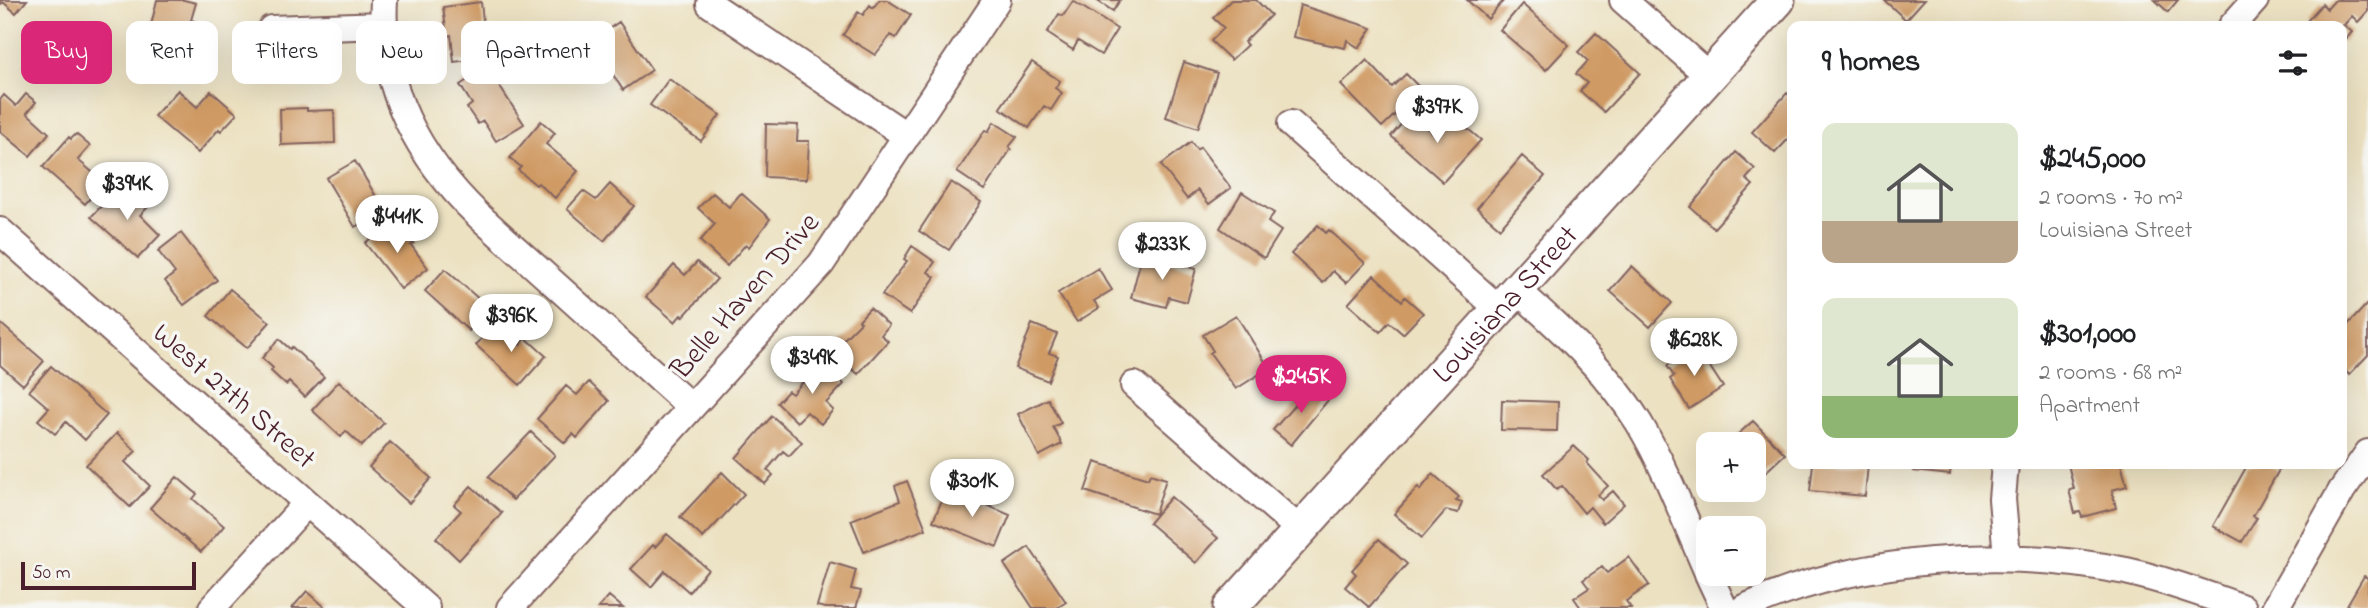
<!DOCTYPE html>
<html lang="en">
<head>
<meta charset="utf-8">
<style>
	body { margin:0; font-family:"Indie Flower",sans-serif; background:#f2f2f2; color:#202124; height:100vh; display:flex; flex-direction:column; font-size:26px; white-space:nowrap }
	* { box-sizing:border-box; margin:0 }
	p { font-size:23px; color:#757577 }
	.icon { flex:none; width:38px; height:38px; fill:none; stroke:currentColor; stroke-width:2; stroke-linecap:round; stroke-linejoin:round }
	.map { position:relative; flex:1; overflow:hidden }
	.details { position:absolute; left:1787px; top:21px; width:560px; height:448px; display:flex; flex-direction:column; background:#fff; border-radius:14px; box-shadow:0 7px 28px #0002 }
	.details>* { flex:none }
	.banner { position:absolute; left:21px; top:21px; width:665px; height:63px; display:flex; gap:14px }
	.buttons { position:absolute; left:1696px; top:432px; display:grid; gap:14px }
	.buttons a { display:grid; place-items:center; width:70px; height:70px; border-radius:14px; background:#fff; box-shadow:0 7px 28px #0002; font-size:35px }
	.scale { position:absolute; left:21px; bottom:18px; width:175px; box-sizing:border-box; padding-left:7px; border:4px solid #4a1f2b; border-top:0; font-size:19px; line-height:24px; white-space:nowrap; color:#4a1f2b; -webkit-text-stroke:5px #f6f6f2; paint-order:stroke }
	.price { position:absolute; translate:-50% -60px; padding:0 16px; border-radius:24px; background:#fff; color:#222; font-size:23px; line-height:46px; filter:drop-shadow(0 2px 4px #0008) }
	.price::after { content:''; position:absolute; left:50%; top:42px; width:21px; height:16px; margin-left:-10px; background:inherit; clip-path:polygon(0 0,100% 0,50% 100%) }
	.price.current { background:#db2777; color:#fff }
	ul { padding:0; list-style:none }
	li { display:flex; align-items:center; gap:21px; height:175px; padding:0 35px }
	li span { display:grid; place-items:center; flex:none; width:196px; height:140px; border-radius:14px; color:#555 }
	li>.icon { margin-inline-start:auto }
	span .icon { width:84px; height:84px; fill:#fffc; stroke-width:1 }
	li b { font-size:30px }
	h2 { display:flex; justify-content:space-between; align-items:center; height:84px; padding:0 35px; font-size:30px }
	.tag { padding:0 24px; border-radius:14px; background:#fff; box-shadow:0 7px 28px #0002; font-size:24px; line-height:63px }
	.tag.current { background:#db2777; color:#fff }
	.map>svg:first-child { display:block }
	.building { fill:#cf9a63 }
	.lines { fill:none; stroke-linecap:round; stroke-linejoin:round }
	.minor-casing { stroke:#836360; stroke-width:30 }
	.major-casing { stroke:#836360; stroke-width:37 }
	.minor { stroke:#fff; stroke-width:26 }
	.major { stroke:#fff; stroke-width:33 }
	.labels { text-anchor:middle; stroke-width:7; stroke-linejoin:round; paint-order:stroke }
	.street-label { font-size:30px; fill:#4a1f2b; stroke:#f6f6f2 }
</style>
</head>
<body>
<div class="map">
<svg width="2368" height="608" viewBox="0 0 2368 608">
	<rect width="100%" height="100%" fill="#f6f6f2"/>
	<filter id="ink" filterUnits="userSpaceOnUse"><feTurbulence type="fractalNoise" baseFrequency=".0143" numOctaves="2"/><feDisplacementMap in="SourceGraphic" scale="14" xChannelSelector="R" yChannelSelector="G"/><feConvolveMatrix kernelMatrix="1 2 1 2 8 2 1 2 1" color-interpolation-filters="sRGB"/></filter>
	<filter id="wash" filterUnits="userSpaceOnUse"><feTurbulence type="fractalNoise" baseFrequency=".00686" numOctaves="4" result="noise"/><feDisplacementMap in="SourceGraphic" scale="28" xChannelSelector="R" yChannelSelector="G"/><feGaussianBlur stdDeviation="1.57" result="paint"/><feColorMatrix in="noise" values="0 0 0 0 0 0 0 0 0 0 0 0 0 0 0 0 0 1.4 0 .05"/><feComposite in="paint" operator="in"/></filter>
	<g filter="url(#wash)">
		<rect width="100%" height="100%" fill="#ece1c1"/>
		<g id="blocks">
			<path class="building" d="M0,0H27L16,13L3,2L0,5Z
				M157,0H184L196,3L191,20L194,21L190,40L187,39L181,64L144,55Z
				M879,0H887L911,15L896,38L891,35L875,55L843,35L858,12L863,15L870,5L873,8Z
				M1096,0H1120L1113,11Z
				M1231,0H1256L1271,15L1244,42L1247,45L1231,60L1211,41L1224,28L1213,18Z
				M1467,0H1504L1488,19Z
				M1884,0H1924L1906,20Z
				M2155,0H2178L2168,12Z
				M2335,0H2368V11L2358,22L2352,16L2344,25L2352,32L2342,44V26H2313L2307,21L2322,4L2327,9Z
				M1073,1L1117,29L1101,55L1078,41L1073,50L1047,33L1059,14L1063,16Z
				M481,2L487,58L454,62L451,35L447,36L443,7Z
				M1522,4L1569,45L1546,70L1500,30Z
				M1300,5L1372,28L1359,48L1347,40L1345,48L1293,37Z
				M619,22L652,70L623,90L591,41Z
				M1596,33L1640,73L1604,112L1580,91L1587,83L1576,74L1588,61L1578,52Z
				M1367,60L1392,87L1406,74L1419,87L1405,100L1407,103L1382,127L1341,85Z
				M1032,62L1060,81L1055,88L1062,93L1051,110L1044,106L1029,128L1000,108Z
				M1184,62L1217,73L1198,128L1166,117Z
				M487,67L524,124L496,141L483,121L478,124L467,108L472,104L460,85Z
				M669,79L720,115L701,141L650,105Z
				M178,90L197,107L211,91L237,114L221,131L219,129L198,153L154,116Z
				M1787,93L1792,97V135L1775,153L1752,132Z
				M26,94L36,102L27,113L49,133L30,156L0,131V100L4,95L16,106Z
				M307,108V111L334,110L335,143L281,145L280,109Z
				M1411,113L1437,136L1454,117L1481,140L1443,182L1391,136Z
				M541,121L555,133L546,144L578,171L555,198L538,183L536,185L518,170L521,167L510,158Z
				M994,122L1017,137L1009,147L1011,149L984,190L957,172L985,130L988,132Z
				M766,124L798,125L797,141H809L807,179L765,177Z
				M76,134L90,146L78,160L104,182L85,204L43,167L69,137L71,139Z
				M1191,142L1197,150L1200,147L1231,188L1209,204L1198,190L1187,199L1161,165Z
				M1736,152L1755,169L1746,179L1753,185L1714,228L1690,207Z
				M1522,156L1545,176L1500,228L1477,208Z
				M355,161L384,210L355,227L326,178Z
				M951,182L981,202L949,250L919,231Z
				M610,184L634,206L604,241L567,209L583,191L596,200Z
				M134,190L150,205L140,215L160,235L138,258L91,217L115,191L124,201Z
				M1242,192L1274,213L1268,222L1281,231L1264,258L1220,228Z
				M713,193L729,207L741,193L770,219L749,247L746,244L727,266L700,241L715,224L698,208Z
				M392,222L401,234L405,231L414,243L411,245L428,268L401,289L365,243Z
				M1318,225L1326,233L1329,230L1365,263L1346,283L1333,271L1323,283L1291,254Z
				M181,233L217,280L184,305L165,281L175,273L158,251Z
				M912,246L935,262L928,272L935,277L910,314L882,295L907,261L904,259Z
				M1142,255L1196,269L1187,302L1169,297L1166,307L1131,298Z
				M697,262L717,279L683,317L681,315L675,322L646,297L674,265L685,275Z
				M1632,266L1672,303L1650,327L1610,291Z
				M1098,268L1112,290L1094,301L1099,308L1077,322L1058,293Z
				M445,269L489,308L469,331L425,291Z
				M1374,275L1402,301L1405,297L1423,313L1403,334L1389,322L1380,332L1348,304Z
				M230,289L270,322L247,348L208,316Z
				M2368,303V355L2349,375L2342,367V331Z
				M870,308L889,325L881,335L888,341L858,374L832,351L861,322L859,320Z
				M1236,315L1269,368L1236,389L1210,353L1213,351L1203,335Z
				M0,323L44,361L23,385L0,365Z
				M496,323L520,345L526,338L546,356L520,385L476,345Z
				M1032,324L1057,334L1049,353L1058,356L1048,381L1015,368Z
				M279,339L290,349L292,347L324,377L305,397L289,382L286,385L271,371L273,368L262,358Z
				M1697,347L1723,387L1689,409L1670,379L1674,376L1667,366Z
				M821,363L844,384L826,403L833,410L821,424L807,412L797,422L777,403L788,391L792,394Z
				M51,366L107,415L85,440L66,422L55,434L38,420L49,408L29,391Z
				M339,381L384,423L362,446L346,431L341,437L312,410Z
				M589,382L609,401L577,438L573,434L565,443L537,419L566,386L577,395Z
				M1312,385L1329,399L1291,445L1273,430Z
				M1048,399L1061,423L1053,427L1062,444L1039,456L1018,414Z
				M1502,400L1558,402L1557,431L1501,430Z
				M772,416L802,442L789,456L783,451L767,470L773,475L765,484L736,458Z
				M1753,421L1785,454L1756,481L1754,478V444H1727Z
				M531,432L555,455L513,500L488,477Z
				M117,433L136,451L125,462L150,486L130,507L86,465Z
				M390,442L431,478L409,503L369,467Z
				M1574,446L1589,460L1587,463L1608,486L1598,495L1602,500L1613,491L1624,504L1603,523L1590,507L1584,513L1562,486L1557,490L1543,474Z
				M1095,462L1148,479L1150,474L1166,479L1155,514L1085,491Z
				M1813,464H1868L1865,496L1810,491Z
				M1914,464H1951L1950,475L1914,471Z
				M2068,464H2121L2127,486L2112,490L2116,508L2082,517L2080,512L2075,513L2069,490L2074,489Z
				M2248,464H2269L2279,470L2253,516L2257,518L2242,542L2213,526Z
				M722,472L744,494L703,538L680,517Z
				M1433,474L1459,497L1456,500L1462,502L1458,513L1446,510L1422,538L1394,514L1418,487L1420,490Z
				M177,477L197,494L193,499L224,526L201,552L150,508Z
				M907,481L926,529L864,552L851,520L900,501L895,486Z
				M471,486L502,513L459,560L436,538L461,511L454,505Z
				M946,491L976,504L977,501L1010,515L997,547L933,521Z
				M1171,497L1218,538L1196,563L1149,523Z
				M667,534L708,569L689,592L665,571L651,587L631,569L653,545L655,547Z
				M1379,539L1407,564L1369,607L1345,587L1356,574L1352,570Z
				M1029,547L1066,602L1057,608H1033L1004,564Z
				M1629,557L1649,585L1626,601L1631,608H1581L1574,598L1589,588L1583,580L1602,567L1607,573Z
				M830,562L856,570L851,589L861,591L856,608H825L817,606Z
				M2364,576L2368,578V608H2353L2347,605Z
				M307,591L326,608H292Z
				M609,596L623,608H598Z"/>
		</g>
	</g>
	<g filter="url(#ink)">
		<use href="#blocks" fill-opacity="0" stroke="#836360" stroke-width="2"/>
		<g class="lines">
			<defs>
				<path id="minor" d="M384,0C379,87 418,157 479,216L691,407
					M1623,0L1710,77
					M710,4L907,136
					M2232,26L2255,0
					M271,29L383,25
					M1291,124L1499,309
					M0,231L426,608
					M1517,290C1562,330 1607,371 1639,423C1667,470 1686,523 1708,573
					M1134,385L1300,530
					M2005,464L2002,499L2007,557
					M1708,574L1724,608
					M212,608L307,503
					M510,608L821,264L997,0
					M1744,608C1857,556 2005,547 2126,571C2166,580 2205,594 2243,608
					M2275,608L2342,490L2368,453"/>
				<g id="major">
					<path id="s1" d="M1230,608L1778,0"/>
				</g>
			</defs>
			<use href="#minor" class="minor-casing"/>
			<use href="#major" class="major-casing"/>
			<use href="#minor" class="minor"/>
			<use href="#major" class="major"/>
		</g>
	</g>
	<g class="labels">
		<g class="street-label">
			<text transform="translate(744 295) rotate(-49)" y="10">Belle Haven Drive</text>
			<text dy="10" stroke="none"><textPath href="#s1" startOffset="410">Louisiana Street</textPath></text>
			<text transform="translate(235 395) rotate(41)" y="10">West 27th Street</text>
		</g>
	</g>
</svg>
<div class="buttons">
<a>+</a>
<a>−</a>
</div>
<div class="scale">50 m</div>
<b class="price" style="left:1437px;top:145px">$397K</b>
<b class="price" style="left:127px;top:222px">$394K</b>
<b class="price" style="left:397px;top:255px">$441K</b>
<b class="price" style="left:1162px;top:282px">$233K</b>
<b class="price" style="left:511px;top:354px">$396K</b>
<b class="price" style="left:1694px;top:378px">$628K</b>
<b class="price" style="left:812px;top:396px">$349K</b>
<b class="price current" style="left:1301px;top:415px">$245K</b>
<b class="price" style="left:972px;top:519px">$301K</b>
<div class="banner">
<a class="tag current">Buy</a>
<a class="tag">Rent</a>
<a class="tag">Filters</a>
<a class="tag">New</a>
<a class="tag">Apartment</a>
</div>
<section class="details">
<h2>9 homes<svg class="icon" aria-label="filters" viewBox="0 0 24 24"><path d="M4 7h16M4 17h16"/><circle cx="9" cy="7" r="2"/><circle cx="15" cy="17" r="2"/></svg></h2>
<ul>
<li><span style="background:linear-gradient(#dfe7d0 70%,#b9a48a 0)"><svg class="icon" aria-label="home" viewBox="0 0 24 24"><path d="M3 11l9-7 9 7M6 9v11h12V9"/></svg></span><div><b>$245,000</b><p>2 rooms · 70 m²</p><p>Louisiana Street</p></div></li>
<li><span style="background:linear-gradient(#dfe7d0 70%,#8fb573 0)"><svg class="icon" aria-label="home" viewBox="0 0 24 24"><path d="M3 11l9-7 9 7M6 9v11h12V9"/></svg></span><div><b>$301,000</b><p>2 rooms · 68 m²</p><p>Apartment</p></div></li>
</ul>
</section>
</div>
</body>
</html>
